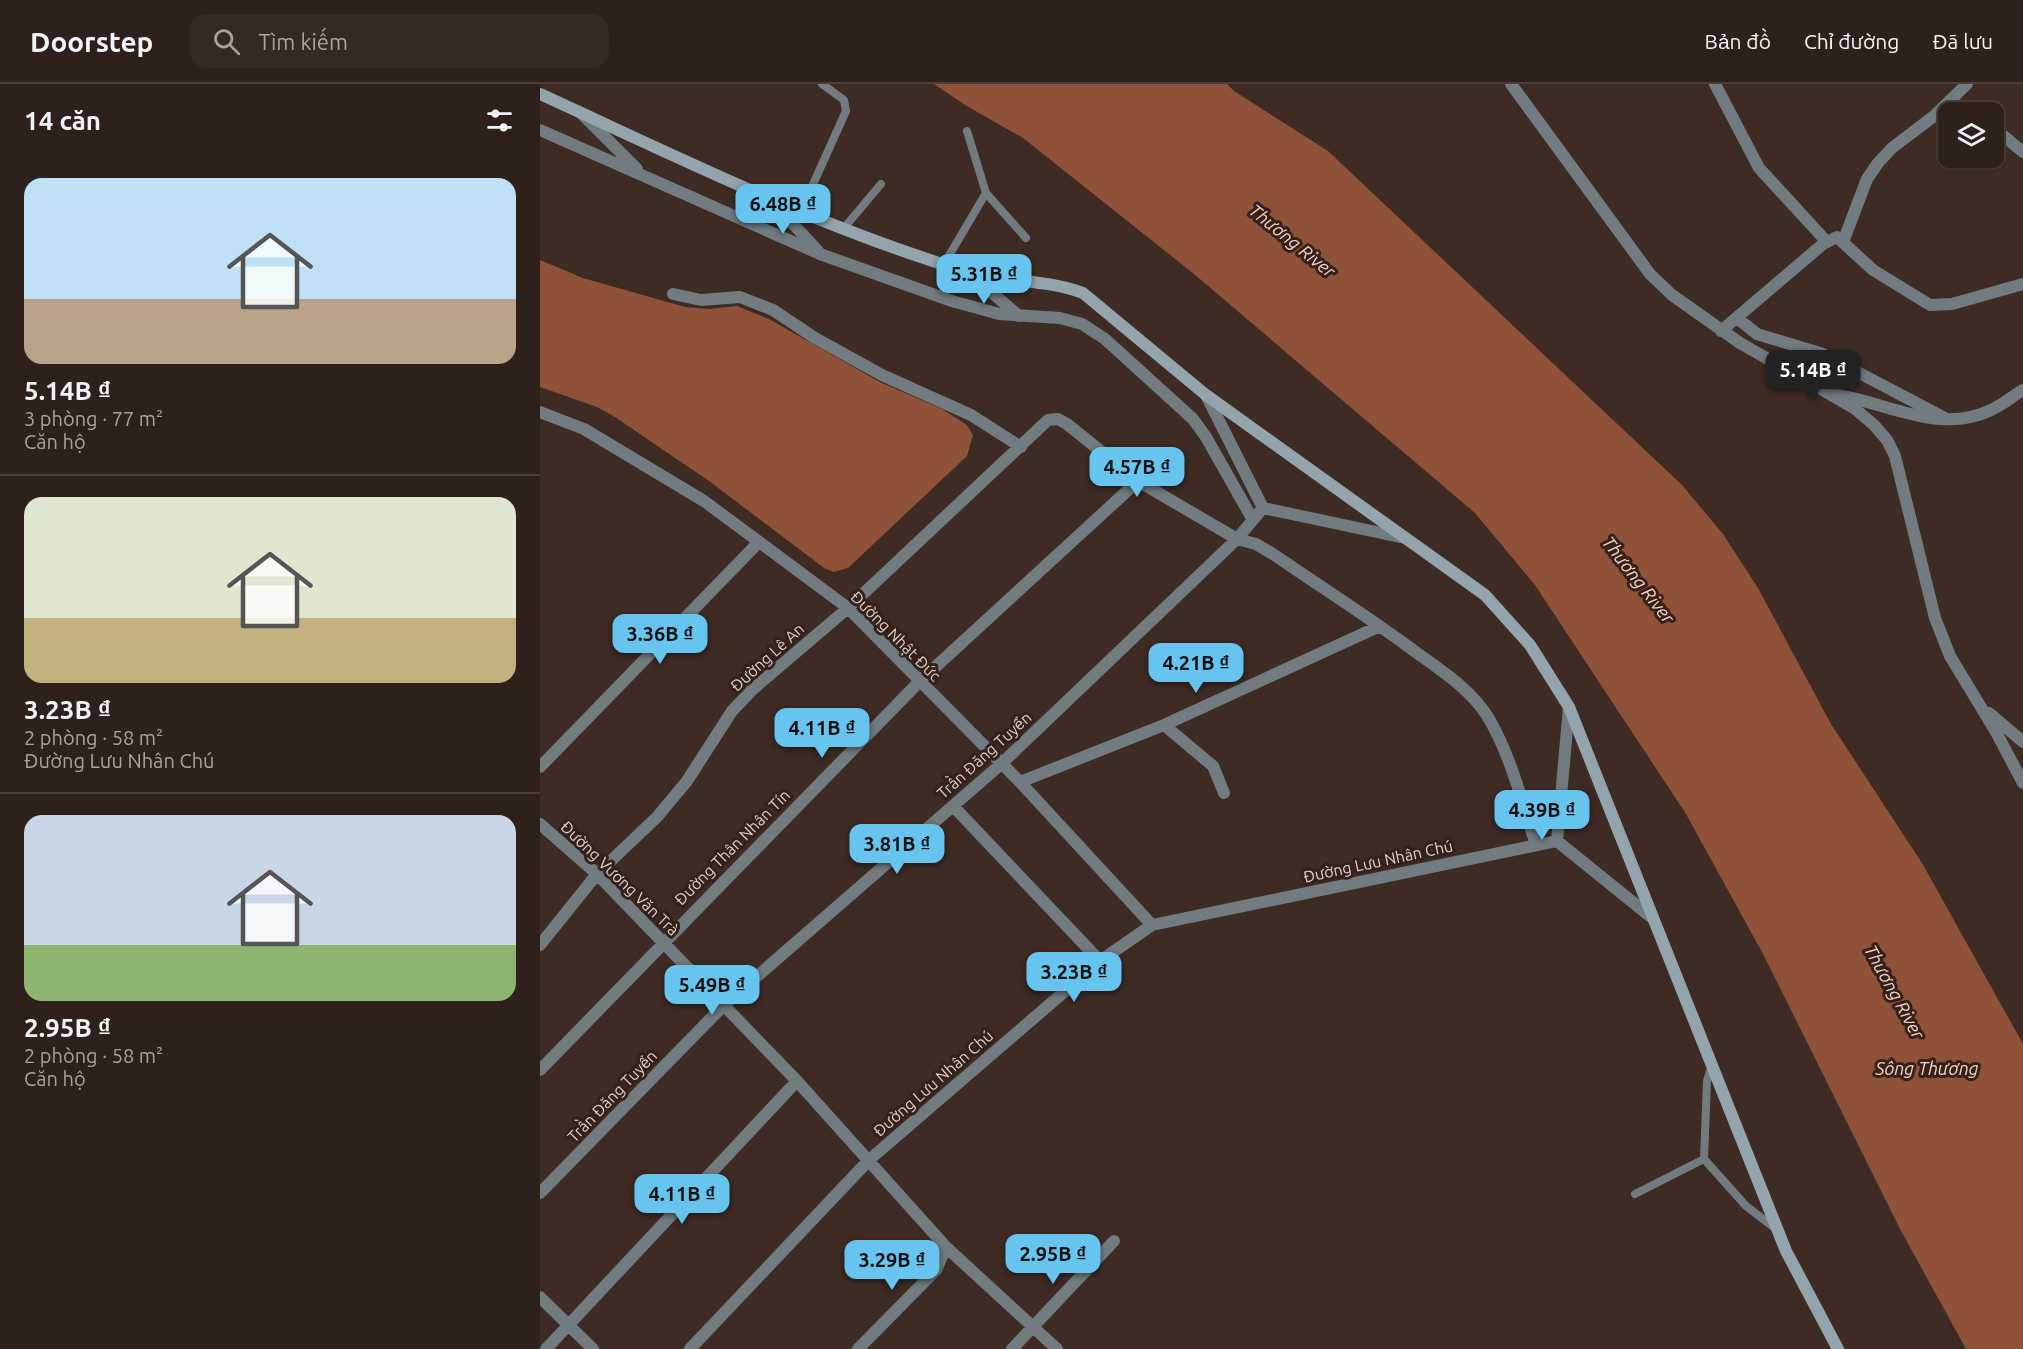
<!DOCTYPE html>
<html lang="vi">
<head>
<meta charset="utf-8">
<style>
	body { margin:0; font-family:Ubuntu,sans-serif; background:#362824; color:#f1f3f6; height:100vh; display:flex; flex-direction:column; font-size:22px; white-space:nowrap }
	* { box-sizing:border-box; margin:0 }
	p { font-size:20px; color:#a7a3a3 }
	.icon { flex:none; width:33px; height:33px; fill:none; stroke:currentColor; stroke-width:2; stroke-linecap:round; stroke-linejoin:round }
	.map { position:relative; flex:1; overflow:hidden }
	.sheet { display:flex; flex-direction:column; background:#2e201b; width:540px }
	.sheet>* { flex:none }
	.fabs { position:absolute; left:1398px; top:18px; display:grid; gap:12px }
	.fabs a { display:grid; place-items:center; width:66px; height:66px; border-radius:12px; background:#2e201b; box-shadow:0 2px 4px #0004,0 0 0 2px #493e3a; font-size:30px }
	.price { position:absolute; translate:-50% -51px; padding:0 14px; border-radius:12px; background:#66c4ef; color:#111; font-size:20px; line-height:39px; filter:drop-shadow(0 2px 3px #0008) }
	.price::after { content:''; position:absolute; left:50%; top:36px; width:18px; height:14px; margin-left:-9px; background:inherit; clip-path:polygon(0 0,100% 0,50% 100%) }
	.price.current { background:#222; color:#fff }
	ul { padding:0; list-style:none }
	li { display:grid; align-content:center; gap:12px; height:318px; padding:0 24px }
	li+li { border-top:2px solid #493e3a }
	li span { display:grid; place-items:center; height:186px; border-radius:18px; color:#555 }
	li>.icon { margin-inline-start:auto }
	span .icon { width:108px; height:108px; fill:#fffc; stroke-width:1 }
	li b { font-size:26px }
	h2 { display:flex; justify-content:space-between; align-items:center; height:72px; padding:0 24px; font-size:26px }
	header { display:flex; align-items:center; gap:36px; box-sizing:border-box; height:84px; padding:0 30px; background:#2e201b; border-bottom:2px solid #493e3a }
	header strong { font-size:28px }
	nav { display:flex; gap:33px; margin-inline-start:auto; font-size:21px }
	.search { width:420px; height:54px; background:#362824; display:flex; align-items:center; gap:15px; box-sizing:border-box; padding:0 21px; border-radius:18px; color:#a7a3a3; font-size:22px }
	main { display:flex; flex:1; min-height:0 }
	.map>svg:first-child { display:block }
	.water { fill:#8f5137 }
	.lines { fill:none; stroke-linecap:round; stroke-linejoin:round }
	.lane { stroke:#717b80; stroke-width:8 }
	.street { stroke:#717b80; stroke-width:12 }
	.secondary { stroke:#94a4ac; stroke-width:12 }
	.labels { text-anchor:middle; stroke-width:6; stroke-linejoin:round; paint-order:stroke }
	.street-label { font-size:16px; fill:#ded1cc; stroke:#34221a }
	.water-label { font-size:18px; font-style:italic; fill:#f9d2c3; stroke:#34221a }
</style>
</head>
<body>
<header>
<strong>Doorstep</strong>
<div class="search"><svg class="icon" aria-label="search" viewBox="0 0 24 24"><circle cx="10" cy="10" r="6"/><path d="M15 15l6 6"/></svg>Tìm kiếm</div>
<nav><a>Bản đồ</a><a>Chỉ đường</a><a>Đã lưu</a></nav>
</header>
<main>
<section class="sheet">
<h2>14 căn<svg class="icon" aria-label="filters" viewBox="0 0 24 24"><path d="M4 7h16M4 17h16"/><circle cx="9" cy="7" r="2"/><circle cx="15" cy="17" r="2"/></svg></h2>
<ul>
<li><span style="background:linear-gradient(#bfe0f5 65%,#b9a48a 0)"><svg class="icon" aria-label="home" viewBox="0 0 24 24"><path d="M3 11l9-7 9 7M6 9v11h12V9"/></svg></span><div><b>5.14B ₫</b><p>3 phòng · 77 m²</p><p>Căn hộ</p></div></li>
<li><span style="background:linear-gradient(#dfe7d0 65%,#c2b280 0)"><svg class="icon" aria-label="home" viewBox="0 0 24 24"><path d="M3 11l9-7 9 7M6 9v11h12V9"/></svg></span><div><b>3.23B ₫</b><p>2 phòng · 58 m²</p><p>Đường Lưu Nhân Chú</p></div></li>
<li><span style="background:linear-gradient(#c9d6e8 70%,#8fb573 0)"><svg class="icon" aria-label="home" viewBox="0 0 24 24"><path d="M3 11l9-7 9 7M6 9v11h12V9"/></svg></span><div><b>2.95B ₫</b><p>2 phòng · 58 m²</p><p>Căn hộ</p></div></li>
</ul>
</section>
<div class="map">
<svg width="1483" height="1265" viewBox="0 0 1483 1265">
	<rect width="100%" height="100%" fill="#3e2b24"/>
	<path class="water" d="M394,0H687L694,7L788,67L1142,401L1183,450L1218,504L1291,640L1382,779L1483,960V1265H1426L1360,1145L1223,870L1146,730L995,501L935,429L654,190L483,54L425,21Z
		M0,176L43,194L145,223L169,225L197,222L229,235L340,298L402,325L427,341L433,351L427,372L308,484L294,488L284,484L169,397L75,333L57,323L0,303Z"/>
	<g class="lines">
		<path class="lane" d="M446,109L486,154
			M261,127L306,27L304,16L282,0
			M304,144L341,100
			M404,180L446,109L427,47
			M1164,1075L1206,1122L1236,1145
			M1095,1110L1164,1075L1167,997L1172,981"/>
		<path class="street" d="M971,0L1110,190L1132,211L1200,259L1314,324L1334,341L1347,356L1355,372L1395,534L1410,572L1456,648L1483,699
			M1175,0L1219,84L1287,158
			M1405,22L1420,28
			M42,30L97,85
			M1454,44L1483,68
			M0,46L280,170L412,217L459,230L520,234L542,240L565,255L653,335L666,353L713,436
			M229,114L278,167
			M1303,158L1327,95L1338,79L1352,64L1394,32L1427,0
			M428,188L479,232
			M133,210L161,216L200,213L233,226L275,254L342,291L431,331L481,363
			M1197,234L1217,250L1283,270L1407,335
			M1181,247L1283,160L1297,153L1333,186L1390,221L1412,220L1483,200
			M666,311L723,424L865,454
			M1297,311C1348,319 1399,351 1451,326C1462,321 1473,312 1483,306
			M0,328L44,345L164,417L308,524L480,698L612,841
			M1029,623L1017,757L1111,833
			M1449,629L1483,658
			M624,641L673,682L684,709
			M0,683L219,458
			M480,698L624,641L840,542
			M413,722L560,877
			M0,740L57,790L257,997L406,1163L517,1265
			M0,861L57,790L117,733L147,697L192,627L212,606L308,524L508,336L518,335L527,340L598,397L697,455L716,460L733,470C781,503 830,534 877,569C902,587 931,606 948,633C971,672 982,718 996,761
			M0,986L379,598L598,397
			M0,1109L183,922L460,681L697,455L723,424
			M0,1213L53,1265
			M6,1265L257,997
			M150,1265L329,1076L560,877L612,841L1017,757
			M318,1265L396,1186L406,1163
			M472,1265L574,1157"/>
		<path class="secondary" d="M0,10C140,74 280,144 428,188C466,199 507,195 543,209L666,311L945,511L990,561L1029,623L1246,1167L1298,1265"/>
	</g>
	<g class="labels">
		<g class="street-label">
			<text transform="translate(356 552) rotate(45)" y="6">Đường Nhật Đức</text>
			<text transform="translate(227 573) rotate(-42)" y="6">Đường Lê An</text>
			<text transform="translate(444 671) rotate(-42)" y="6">Trần Đăng Tuyển</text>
			<text transform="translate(192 763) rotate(-45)" y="6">Đường Thân Nhân Tín</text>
			<text transform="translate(838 777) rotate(-12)" y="6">Đường Lưu Nhân Chú</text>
			<text transform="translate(80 794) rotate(44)" y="6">Đường Vương Văn Trà</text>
			<text transform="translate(393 999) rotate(-41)" y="6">Đường Lưu Nhân Chú</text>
			<text transform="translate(72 1012) rotate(-46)" y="6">Trần Đăng Tuyển</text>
		</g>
		<g class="water-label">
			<text transform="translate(752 157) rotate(39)" y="6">Thương River</text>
			<text transform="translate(1098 496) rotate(52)" y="6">Thương River</text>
			<text transform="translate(1354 908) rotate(61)" y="6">Thương River</text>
			<text x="1387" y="991">Sông Thương</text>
		</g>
	</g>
</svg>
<div class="fabs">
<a><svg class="icon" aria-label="layers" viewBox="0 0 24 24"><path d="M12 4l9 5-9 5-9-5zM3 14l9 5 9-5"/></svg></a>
</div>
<b class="price" style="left:243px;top:151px">6.48B ₫</b>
<b class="price" style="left:444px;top:221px">5.31B ₫</b>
<b class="price current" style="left:1273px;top:317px">5.14B ₫</b>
<b class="price" style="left:597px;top:414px">4.57B ₫</b>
<b class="price" style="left:120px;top:581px">3.36B ₫</b>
<b class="price" style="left:656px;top:610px">4.21B ₫</b>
<b class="price" style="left:282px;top:675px">4.11B ₫</b>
<b class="price" style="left:1002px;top:757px">4.39B ₫</b>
<b class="price" style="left:357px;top:791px">3.81B ₫</b>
<b class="price" style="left:534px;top:919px">3.23B ₫</b>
<b class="price" style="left:172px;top:932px">5.49B ₫</b>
<b class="price" style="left:142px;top:1141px">4.11B ₫</b>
<b class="price" style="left:513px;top:1201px">2.95B ₫</b>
<b class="price" style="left:352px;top:1207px">3.29B ₫</b>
</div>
</main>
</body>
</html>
